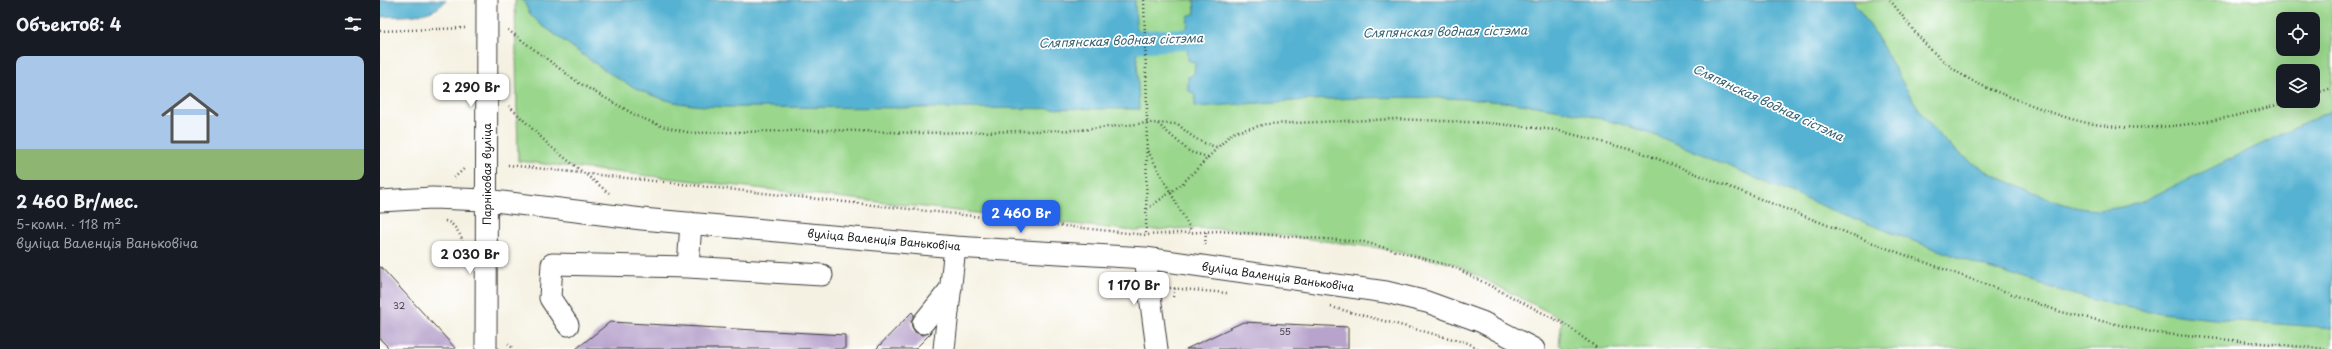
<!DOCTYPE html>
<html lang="ru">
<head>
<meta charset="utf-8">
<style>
	body { margin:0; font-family:"Playpen Sans",sans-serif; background:#242831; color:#f1f3f6; height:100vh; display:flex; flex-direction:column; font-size:15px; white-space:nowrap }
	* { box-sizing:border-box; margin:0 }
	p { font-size:13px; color:#9ea1a6 }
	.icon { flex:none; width:22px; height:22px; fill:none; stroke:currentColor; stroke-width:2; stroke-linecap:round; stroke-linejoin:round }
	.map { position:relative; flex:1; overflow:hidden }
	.drawer { display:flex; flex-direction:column; background:#171b24; width:380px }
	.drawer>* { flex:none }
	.fabs { position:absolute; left:1896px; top:12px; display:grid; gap:8px }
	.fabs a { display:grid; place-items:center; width:44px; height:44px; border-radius:8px; background:#171b24; box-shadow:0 4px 16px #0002; font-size:20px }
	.price { position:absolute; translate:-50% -34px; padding:0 9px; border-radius:8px; background:#fff; color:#222; font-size:13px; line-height:26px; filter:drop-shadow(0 1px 2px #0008) }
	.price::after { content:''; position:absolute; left:50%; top:24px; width:12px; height:9px; margin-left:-6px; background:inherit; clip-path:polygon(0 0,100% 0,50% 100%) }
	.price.active { background:#2563eb; color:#fff }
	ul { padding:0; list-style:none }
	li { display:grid; align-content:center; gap:8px; height:212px; padding:0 16px }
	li+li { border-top:1px solid #363941 }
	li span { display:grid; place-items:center; height:124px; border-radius:8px; color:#555 }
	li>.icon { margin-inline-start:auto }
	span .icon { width:72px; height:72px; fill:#fffc; stroke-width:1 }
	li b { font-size:17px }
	h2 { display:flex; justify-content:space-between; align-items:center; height:48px; padding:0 16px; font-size:17px }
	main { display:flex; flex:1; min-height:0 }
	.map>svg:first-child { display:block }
	.green { fill:#9ad78c; stroke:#5b7a54; fill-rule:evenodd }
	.water { fill:#54b2d2; stroke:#386777 }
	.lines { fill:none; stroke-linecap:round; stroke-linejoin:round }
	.canal { stroke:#54b2d2; stroke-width:22 }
	.building { fill:#b7a3cc }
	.minor-casing { stroke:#3d3c3a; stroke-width:23 }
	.path { stroke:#3d3c3a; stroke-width:2.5; stroke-dasharray:1 3; stroke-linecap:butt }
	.minor { stroke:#fff; stroke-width:21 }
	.labels { text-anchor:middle; stroke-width:3.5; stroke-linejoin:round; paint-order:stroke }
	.number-label { font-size:9px; fill:#433e48 }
	.street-label { font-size:11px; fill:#1c1c1c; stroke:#fff }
	.water-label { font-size:12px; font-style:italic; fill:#35606e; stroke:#fff }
</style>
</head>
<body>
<main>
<section class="drawer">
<h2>Объектов: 4<svg class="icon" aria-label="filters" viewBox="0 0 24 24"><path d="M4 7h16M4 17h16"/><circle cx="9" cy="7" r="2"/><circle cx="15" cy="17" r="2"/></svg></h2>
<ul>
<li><span style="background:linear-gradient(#a9c7e8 75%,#8fb573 0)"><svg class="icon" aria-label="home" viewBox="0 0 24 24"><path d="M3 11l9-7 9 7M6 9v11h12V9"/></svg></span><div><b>2 460 Br/мес.</b><p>5-комн. · 118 m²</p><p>вуліца Валенція Ваньковіча</p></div></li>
</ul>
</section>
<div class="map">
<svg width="1952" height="349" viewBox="0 0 1952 349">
	<rect width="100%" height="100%" fill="#fff"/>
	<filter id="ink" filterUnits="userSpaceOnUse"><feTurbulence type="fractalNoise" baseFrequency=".025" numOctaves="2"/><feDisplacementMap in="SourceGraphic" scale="8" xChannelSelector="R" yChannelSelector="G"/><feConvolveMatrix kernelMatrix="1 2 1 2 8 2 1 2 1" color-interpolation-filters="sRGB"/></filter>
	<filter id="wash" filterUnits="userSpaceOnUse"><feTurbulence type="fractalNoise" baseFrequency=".012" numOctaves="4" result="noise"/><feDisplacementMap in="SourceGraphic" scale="16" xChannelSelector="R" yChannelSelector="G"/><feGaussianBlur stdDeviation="0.9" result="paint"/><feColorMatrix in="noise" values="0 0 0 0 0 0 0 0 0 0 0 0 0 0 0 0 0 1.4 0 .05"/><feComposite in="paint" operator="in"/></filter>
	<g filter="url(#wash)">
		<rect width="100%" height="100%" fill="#f5f1e2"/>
		<path class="green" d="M135,0H1952V349H1184L1179,345L1182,319L1074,264L999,248L852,229L812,228L754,231L138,161ZM1903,19H1933V49H1903ZM1903,71H1933V101H1903Z"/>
		<path class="water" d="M0,0H66C53,19 21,15 0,17Z
			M143,0H755L759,109L344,107C321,106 299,105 277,97C235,83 197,49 160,24L150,14Z
			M814,0H1472C1480,12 1489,23 1496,35C1520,76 1541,124 1579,153C1602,171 1628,182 1654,193C1699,211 1719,216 1765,200L1952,110V328C1867,321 1778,319 1695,295C1605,269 1515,235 1428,200C1361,174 1296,138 1226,120C1091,85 951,99 815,107V95L808,90V77L814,74L815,63L808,60L807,46L815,43L814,32L807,29L808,16L815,13Z"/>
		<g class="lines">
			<path class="canal" d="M727,43L844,37"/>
		</g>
		<g id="blocks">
			<path class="building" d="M0,266L76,349H10L0,339Z
				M532,312L534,315L531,321L532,327L535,332L542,335L552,332L535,349H496Z
				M230,322L465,335V349H196Z
				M863,322L968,327V349H806Z"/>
		</g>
	</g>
	<g filter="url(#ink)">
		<use href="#blocks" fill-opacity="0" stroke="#3d3c3a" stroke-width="1"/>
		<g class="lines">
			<defs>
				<path id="minor" d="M0,201L52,198L106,200L262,219L575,247L765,258L1006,292L1047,302L1102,322L1154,349
					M765,258L777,349
					M308,267L311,223
					M543,323L571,288
					M188,325L170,298L172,264L308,267L442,275
					M106,349L107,0
					M564,349L575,247"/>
			</defs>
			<use href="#minor" class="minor-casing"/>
			<path class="path" d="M764,0L767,109L766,235
				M1510,0C1529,24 1546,49 1571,67C1591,83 1617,92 1641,101C1660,108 1679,116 1699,121C1767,137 1845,121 1910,101
				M128,30L199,83L257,116L281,126L311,133L449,130L538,133L700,130L767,123L798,124C810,136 820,143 837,147
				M0,31L86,28
				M1933,94L1952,88
				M129,106L170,146L229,193
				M778,124L810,152L828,157
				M768,151L812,232
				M128,165L766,235L839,231L984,242L1074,267L1188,326L1218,349
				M74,178L85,168
				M767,209L802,184L852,133L886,124L1017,119L1109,123L1176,130L1260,152L1506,248L1681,312L1776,333L1945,349
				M65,221C75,223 81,236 84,244
				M825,245L826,232
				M736,279L748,283
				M790,288L847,293
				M793,297L795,288
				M951,307L1088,343L1099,349
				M128,344L134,349"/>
			<use href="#minor" class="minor"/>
		</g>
	</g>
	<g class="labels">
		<g class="number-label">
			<text x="19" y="309">32</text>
			<text x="905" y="335">55</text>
		</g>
		<g class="street-label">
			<text transform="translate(107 174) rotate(-90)" y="4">Парніковая вуліца</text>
			<text transform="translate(504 240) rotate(5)" y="4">вуліца Валенція Ваньковіча</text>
			<text transform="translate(898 277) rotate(8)" y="4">вуліца Валенція Ваньковіча</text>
		</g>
		<g class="water-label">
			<text transform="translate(1065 32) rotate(-1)" y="4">Сляпянская водная сістэма</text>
			<text transform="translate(741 41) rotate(-2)" y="4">Сляпянская водная сістэма</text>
			<text transform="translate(1388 103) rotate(25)" y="4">Сляпянская водная сістэма</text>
		</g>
	</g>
</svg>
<div class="fabs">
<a><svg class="icon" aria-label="locate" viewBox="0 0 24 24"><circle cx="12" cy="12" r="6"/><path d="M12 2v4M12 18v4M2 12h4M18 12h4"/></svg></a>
<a><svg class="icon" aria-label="layers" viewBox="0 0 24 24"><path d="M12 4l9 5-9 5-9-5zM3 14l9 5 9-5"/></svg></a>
</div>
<b class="price" style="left:91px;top:108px">2 290 Br</b>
<b class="price active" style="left:641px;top:234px">2 460 Br</b>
<b class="price" style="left:90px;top:275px">2 030 Br</b>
<b class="price" style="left:754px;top:306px">1 170 Br</b>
</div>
</main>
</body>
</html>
